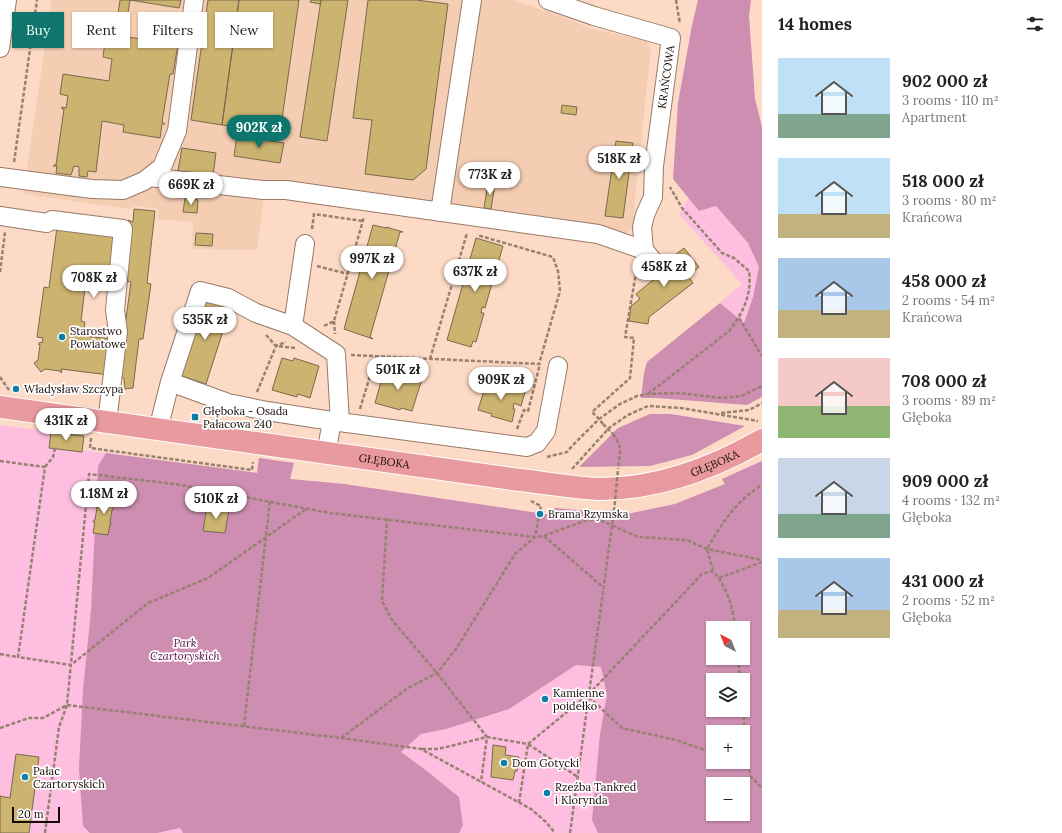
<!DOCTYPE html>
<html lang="en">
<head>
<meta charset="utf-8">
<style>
	body { margin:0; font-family:Lora,serif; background:#f2f2f2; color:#222; height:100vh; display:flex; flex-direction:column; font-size:15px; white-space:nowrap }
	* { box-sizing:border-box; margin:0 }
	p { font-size:13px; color:#767676 }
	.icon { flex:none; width:22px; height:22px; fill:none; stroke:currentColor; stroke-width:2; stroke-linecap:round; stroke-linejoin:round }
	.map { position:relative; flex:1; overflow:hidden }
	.details { display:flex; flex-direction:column; background:#fff; width:300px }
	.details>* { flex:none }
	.banner { position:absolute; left:12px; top:12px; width:380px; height:36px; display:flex; gap:8px }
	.needle { width:26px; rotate:318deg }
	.fabs { position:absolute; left:706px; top:621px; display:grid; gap:8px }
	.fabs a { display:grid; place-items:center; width:44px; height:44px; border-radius:0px; background:#fff; box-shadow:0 1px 3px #0004; font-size:20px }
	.scale { position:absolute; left:12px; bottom:10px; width:48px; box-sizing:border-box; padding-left:4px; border:2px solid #130903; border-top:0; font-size:11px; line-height:14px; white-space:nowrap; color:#130903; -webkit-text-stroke:3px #fff; paint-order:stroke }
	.price { position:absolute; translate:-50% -34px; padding:0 9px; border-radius:14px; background:#fff; color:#222; font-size:13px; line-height:26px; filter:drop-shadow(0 1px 2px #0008) }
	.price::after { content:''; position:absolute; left:50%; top:24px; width:12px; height:9px; margin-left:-6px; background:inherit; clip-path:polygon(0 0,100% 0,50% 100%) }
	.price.on { background:#0f766e; color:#fff }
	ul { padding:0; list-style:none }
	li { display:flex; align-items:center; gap:12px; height:100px; padding:0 16px }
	li span { display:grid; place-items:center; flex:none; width:112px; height:80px; border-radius:0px; color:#555 }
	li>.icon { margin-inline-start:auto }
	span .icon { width:48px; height:48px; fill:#fffc; stroke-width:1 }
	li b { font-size:17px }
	h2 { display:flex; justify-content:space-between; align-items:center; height:48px; padding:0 16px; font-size:17px }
	.tag { padding:0 14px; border-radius:0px; background:#fff; box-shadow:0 1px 3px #0004; font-size:14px; line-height:36px }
	.tag.on { background:#0f766e; color:#fff }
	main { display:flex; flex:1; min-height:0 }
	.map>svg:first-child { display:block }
	.built { fill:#f5cdb3 }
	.green { fill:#fdbee0; fill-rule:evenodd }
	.forest { fill:#ce8eb1; fill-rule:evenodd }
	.building { fill:#ccb370; stroke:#776b4c }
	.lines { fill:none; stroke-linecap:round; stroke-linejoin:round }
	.minor-casing { stroke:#987a67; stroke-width:20 }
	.major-casing { stroke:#fff; stroke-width:24 }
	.path { stroke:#988072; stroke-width:2.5; stroke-dasharray:4 2; stroke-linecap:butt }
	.minor { stroke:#fff; stroke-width:18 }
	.major { stroke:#e99a9e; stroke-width:22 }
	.path-bridge { stroke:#988072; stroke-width:2.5; stroke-dasharray:4 2; stroke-linecap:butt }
	.poi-dot { fill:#0b7ea6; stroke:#fff; stroke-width:1.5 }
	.labels { text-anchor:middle; stroke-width:3.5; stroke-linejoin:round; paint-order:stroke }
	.street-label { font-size:11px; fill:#130903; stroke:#fff }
	.poi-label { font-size:11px; fill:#130903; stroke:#fff; text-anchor:start }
	.park-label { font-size:11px; font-style:italic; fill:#57093e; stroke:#fff }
</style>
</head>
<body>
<main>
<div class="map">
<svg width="762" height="833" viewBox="0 0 762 833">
	<rect width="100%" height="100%" fill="#fcdac5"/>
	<path class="built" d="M52,0H512L564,17L589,28L646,41L651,48L635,197L634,229L623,234L599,230L596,243L264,197L257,250L192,249L193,222L158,219V209L136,206L130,209L23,194Z"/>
	<path class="green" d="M689,198L699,211L716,206L748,243L759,267L753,297L744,323L720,303L742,284L679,214Z
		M0,425L84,436L82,450L257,473L259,458L294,463L290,479L344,484L551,515L554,508L601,512C609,509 618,511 627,514L675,504L725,484L722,479L762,461V833H0ZM713,628H743V658H713ZM713,680H743V710H713ZM713,732H743V762H713ZM713,784H743V814H713Z"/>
	<path class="forest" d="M698,0H751L749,16L755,99L762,127V397L747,405L656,398H641L644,373L647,362L720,303L744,323L753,297L759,267L748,243L716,206L699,211L673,179L678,103L692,25Z
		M650,414H671L745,426L692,455L650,466L579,467L618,428Z
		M106,453L257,473L259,458L294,463L290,479L344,484L552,515L554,508L601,512C609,509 618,511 627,514L675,504L725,484L722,479L762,461V833H598L592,820L600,734L607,695L601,667L576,665L509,709L446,729L421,734L401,752L427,771L459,797L463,825L459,833H183L180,828L157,833H90L83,826L79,769L83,690L91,610L98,466ZM713,628H743V658H713ZM713,680H743V710H713ZM713,732H743V762H713ZM713,784H743V814H713Z"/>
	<path class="building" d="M120,0H130L124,37L115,35Z
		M130,0H181L179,8Z
		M208,0H239L222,125L191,120Z
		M239,0H299L280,133L222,125Z
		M311,0H321L320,4L310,2Z
		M321,0H348L327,141L300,137Z
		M368,0H416L448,4L426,169L413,180L365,174L372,120L353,118Z
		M106,34L178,44L173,74H170L162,122L165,124H162L160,138L123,132L124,125L102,121L96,172L88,171L87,177L79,176V167L74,166L71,175L56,173L57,166H53L54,165H56L64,109H62V107L66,108L68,96L60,94L63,74L109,81L112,59L103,57Z
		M562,105L577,107L576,115L561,113Z
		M237,136L284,143L280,163L234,156Z
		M616,141L633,143L623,218L605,216Z
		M182,148L216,153L213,176L178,171Z
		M488,183L495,184L491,209L484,208Z
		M185,198L198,200L197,213L183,212Z
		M134,209L155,211L147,283L151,284L143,339H139L133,388L125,389L124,378L118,377L131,282L126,281L117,272L93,269L87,272L81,321L85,322L83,336L114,339L109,375L61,369L62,372L61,373L60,371L45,369L41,372L34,363L38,360L40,345L38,344L40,342L42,343L43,338L37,337L44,287L49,288L57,227L122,236L129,251L132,228H127L128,220L133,222Z
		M373,225L386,228V227L403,232H400L370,337L373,339L344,329Z
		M196,233L213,234L212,246L195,245Z
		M476,238L503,246L495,274L492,273L491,279L493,280L485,308L482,307L481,313H484L476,342L473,341L471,347L447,340Z
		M684,248L699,267L688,276L693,283L649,317L648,324L629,321L631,306L640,299L636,294L675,262L671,258Z
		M203,298L231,306L206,384L179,375Z
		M282,358L293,361L294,358L319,366L310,398L298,394L297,397L272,390Z
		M384,371L396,375L397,372L422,379L412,411L401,408L400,410L375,403Z
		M487,381L525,392L521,406L514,403L513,409H515L512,422L491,416L492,414L478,410Z
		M51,432L84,436L82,452L49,448Z
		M99,495L114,497L113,510H112L110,522L111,523V525L110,524L108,535L93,533L95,522H93L94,520H95Z
		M207,506L229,509L225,533L203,531Z
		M493,745L506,747L505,755L519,757L517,771H515L513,780L491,777Z
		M16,754L39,757L29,833H0V796L10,798Z"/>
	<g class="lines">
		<defs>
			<path id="minor" d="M548,0L594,16L671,38L654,166L653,197L645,215L642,227L644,250
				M0,48L7,0
				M0,177L92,189L123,190L144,181L162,167L177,131L194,0
				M149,177L263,190H286L598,234L644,250L654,262
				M440,212L472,0
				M0,216L47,223L52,220L123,229L115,310L118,332L107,422
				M293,326L336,354L340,422
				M170,382L200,291L228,298L256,313L293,326L305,244
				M158,430L170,382L228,403L267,411L332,421
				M326,454L332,421L527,447L537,443L546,431L558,366"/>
			<g id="major">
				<path id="s1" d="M0,407L512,479C541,482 571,488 600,489C658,489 713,468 762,440"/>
			</g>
		</defs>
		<use href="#minor" class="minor-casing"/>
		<use href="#major" class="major-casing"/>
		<path class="path" d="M676,0L680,24
			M14,162L37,0
			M312,229L314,214L363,221
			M317,266L348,274
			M0,272L5,232
			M739,318L762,356
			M334,321L335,334
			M324,326L334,321L364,217
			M266,335L276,346L295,348
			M351,355L539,364L560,291L558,271L553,257L477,235
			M430,359L467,233
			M0,377L9,390
			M257,392L276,346L286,342
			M648,394L729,331C743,313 752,295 749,271L734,258L722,253L682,208L670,187
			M360,409L376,356
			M721,413L749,410L762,403
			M603,424L599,419L620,404L637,396L648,394L678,393L722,398L741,396L762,386
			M517,429L524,410L528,411L540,364
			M613,434C623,448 620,453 618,469
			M91,438L90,448L252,470L253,462
			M547,457L567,452L572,446L599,419L592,412L630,378L634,338L625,337L637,267
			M0,461L45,467L18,657L71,665L148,603L208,578L306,509
			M45,467L53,457L55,448
			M572,469L609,428L628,415L648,406L681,408L758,421
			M387,518L382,601L392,620L437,673L487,737L481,782
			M544,536L604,588
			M713,571L707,549C721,524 737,500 762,485
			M719,578L762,562
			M0,654L18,657
			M738,658L740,680
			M589,697L622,728L676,740L713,753
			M743,710L748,765L751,777L762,788
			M244,726L270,501
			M0,728L29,718H43L67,705L341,738L421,749L531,809L546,822L555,833
			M341,738L408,688L437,673L456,649L515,554L535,537L541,506L531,501
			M422,749H438L487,737L528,744L590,693L702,574L713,571C727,587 733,607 735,628
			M739,762L748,765
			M519,803L528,744L578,777
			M45,833L59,727L67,705L89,474L175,484L330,513L535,537L543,536L587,520H600L638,537L687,540L707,549L762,560
			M570,833L614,511"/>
		<use href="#minor" class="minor"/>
		<use href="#major" class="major"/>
		<path class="path-bridge" d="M603,424L613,434
			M614,511L618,470"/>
	</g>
	<g class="poi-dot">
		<circle cx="62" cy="337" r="4"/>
		<circle cx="16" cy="389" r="4"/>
		<rect x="191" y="413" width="8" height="8" rx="2"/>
		<circle cx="540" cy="514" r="4"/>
		<circle cx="545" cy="699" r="4"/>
		<circle cx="504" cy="763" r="4"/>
		<circle cx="25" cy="777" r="4"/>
		<circle cx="547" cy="793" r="4"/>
	</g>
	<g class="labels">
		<g class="street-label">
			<text transform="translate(666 77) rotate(-82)" y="4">KRAŃCOWA</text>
			<text dy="4" stroke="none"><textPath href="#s1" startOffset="388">GŁĘBOKA</textPath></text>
			<text dy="4" stroke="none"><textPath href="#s1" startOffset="724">GŁĘBOKA</textPath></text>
		</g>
		<g class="poi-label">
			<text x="70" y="335">Starostwo<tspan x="70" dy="13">Powiatowe</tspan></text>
			<text x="24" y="393">Władysław Szczypa</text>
			<text x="203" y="415">Głęboka - Osada<tspan x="203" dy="13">Pałacowa 240</tspan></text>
			<text x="548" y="518">Brama Rzymska</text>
			<text x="553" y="697">Kamienne<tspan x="553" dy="13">poidełko</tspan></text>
			<text x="512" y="767">Dom Gotycki</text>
			<text x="33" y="775">Pałac<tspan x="33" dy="13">Czartoryskich</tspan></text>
			<text x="555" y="791">Rzeźba Tankred<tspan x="555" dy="13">i Klorynda</tspan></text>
		</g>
		<g class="park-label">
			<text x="185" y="647">Park<tspan x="185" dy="13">Czartoryskich</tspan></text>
		</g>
	</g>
</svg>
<div class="fabs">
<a><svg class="needle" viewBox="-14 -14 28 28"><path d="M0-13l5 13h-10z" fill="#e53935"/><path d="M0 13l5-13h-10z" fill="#767676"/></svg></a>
<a><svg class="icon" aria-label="layers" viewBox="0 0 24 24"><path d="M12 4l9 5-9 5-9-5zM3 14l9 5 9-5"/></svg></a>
<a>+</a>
<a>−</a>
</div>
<div class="scale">20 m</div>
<b class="price on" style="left:259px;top:149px">902K zł</b>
<b class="price" style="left:619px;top:180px">518K zł</b>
<b class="price" style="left:490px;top:196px">773K zł</b>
<b class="price" style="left:191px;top:206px">669K zł</b>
<b class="price" style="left:372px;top:280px">997K zł</b>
<b class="price" style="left:664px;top:288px">458K zł</b>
<b class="price" style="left:475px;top:293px">637K zł</b>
<b class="price" style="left:94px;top:299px">708K zł</b>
<b class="price" style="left:205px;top:341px">535K zł</b>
<b class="price" style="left:398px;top:391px">501K zł</b>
<b class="price" style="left:501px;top:401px">909K zł</b>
<b class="price" style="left:66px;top:442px">431K zł</b>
<b class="price" style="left:104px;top:515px">1.18M zł</b>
<b class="price" style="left:216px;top:520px">510K zł</b>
<div class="banner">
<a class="tag on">Buy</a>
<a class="tag">Rent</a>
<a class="tag">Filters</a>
<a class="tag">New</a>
</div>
</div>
<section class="details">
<h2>14 homes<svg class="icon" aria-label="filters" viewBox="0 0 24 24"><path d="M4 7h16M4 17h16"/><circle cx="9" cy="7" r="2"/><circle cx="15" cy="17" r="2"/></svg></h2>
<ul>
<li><span style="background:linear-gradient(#bfe0f5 70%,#7fa58c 0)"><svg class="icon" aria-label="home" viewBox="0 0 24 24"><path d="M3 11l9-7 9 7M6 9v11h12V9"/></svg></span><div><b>902 000 zł</b><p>3 rooms · 110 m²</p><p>Apartment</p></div></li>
<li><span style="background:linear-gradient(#bfe0f5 70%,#c2b280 0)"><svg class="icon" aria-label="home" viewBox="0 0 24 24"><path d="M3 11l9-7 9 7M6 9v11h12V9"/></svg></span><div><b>518 000 zł</b><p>3 rooms · 80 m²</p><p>Krańcowa</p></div></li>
<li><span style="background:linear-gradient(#a9c7e8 65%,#c2b280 0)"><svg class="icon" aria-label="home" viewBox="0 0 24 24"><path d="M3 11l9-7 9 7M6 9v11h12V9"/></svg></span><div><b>458 000 zł</b><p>2 rooms · 54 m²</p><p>Krańcowa</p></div></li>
<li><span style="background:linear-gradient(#f6c9c9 60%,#8fb573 0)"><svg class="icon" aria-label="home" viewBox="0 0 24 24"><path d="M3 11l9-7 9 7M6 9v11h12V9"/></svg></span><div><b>708 000 zł</b><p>3 rooms · 89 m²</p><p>Głęboka</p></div></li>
<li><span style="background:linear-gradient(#c9d6e8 70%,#7fa58c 0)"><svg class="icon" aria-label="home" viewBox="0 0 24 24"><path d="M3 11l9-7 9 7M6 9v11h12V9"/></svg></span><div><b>909 000 zł</b><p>4 rooms · 132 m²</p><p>Głęboka</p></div></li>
<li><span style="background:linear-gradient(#a9c7e8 65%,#c2b280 0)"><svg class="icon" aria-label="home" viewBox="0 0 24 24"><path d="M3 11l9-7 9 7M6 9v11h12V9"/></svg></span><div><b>431 000 zł</b><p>2 rooms · 52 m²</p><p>Głęboka</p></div></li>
</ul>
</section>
</main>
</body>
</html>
